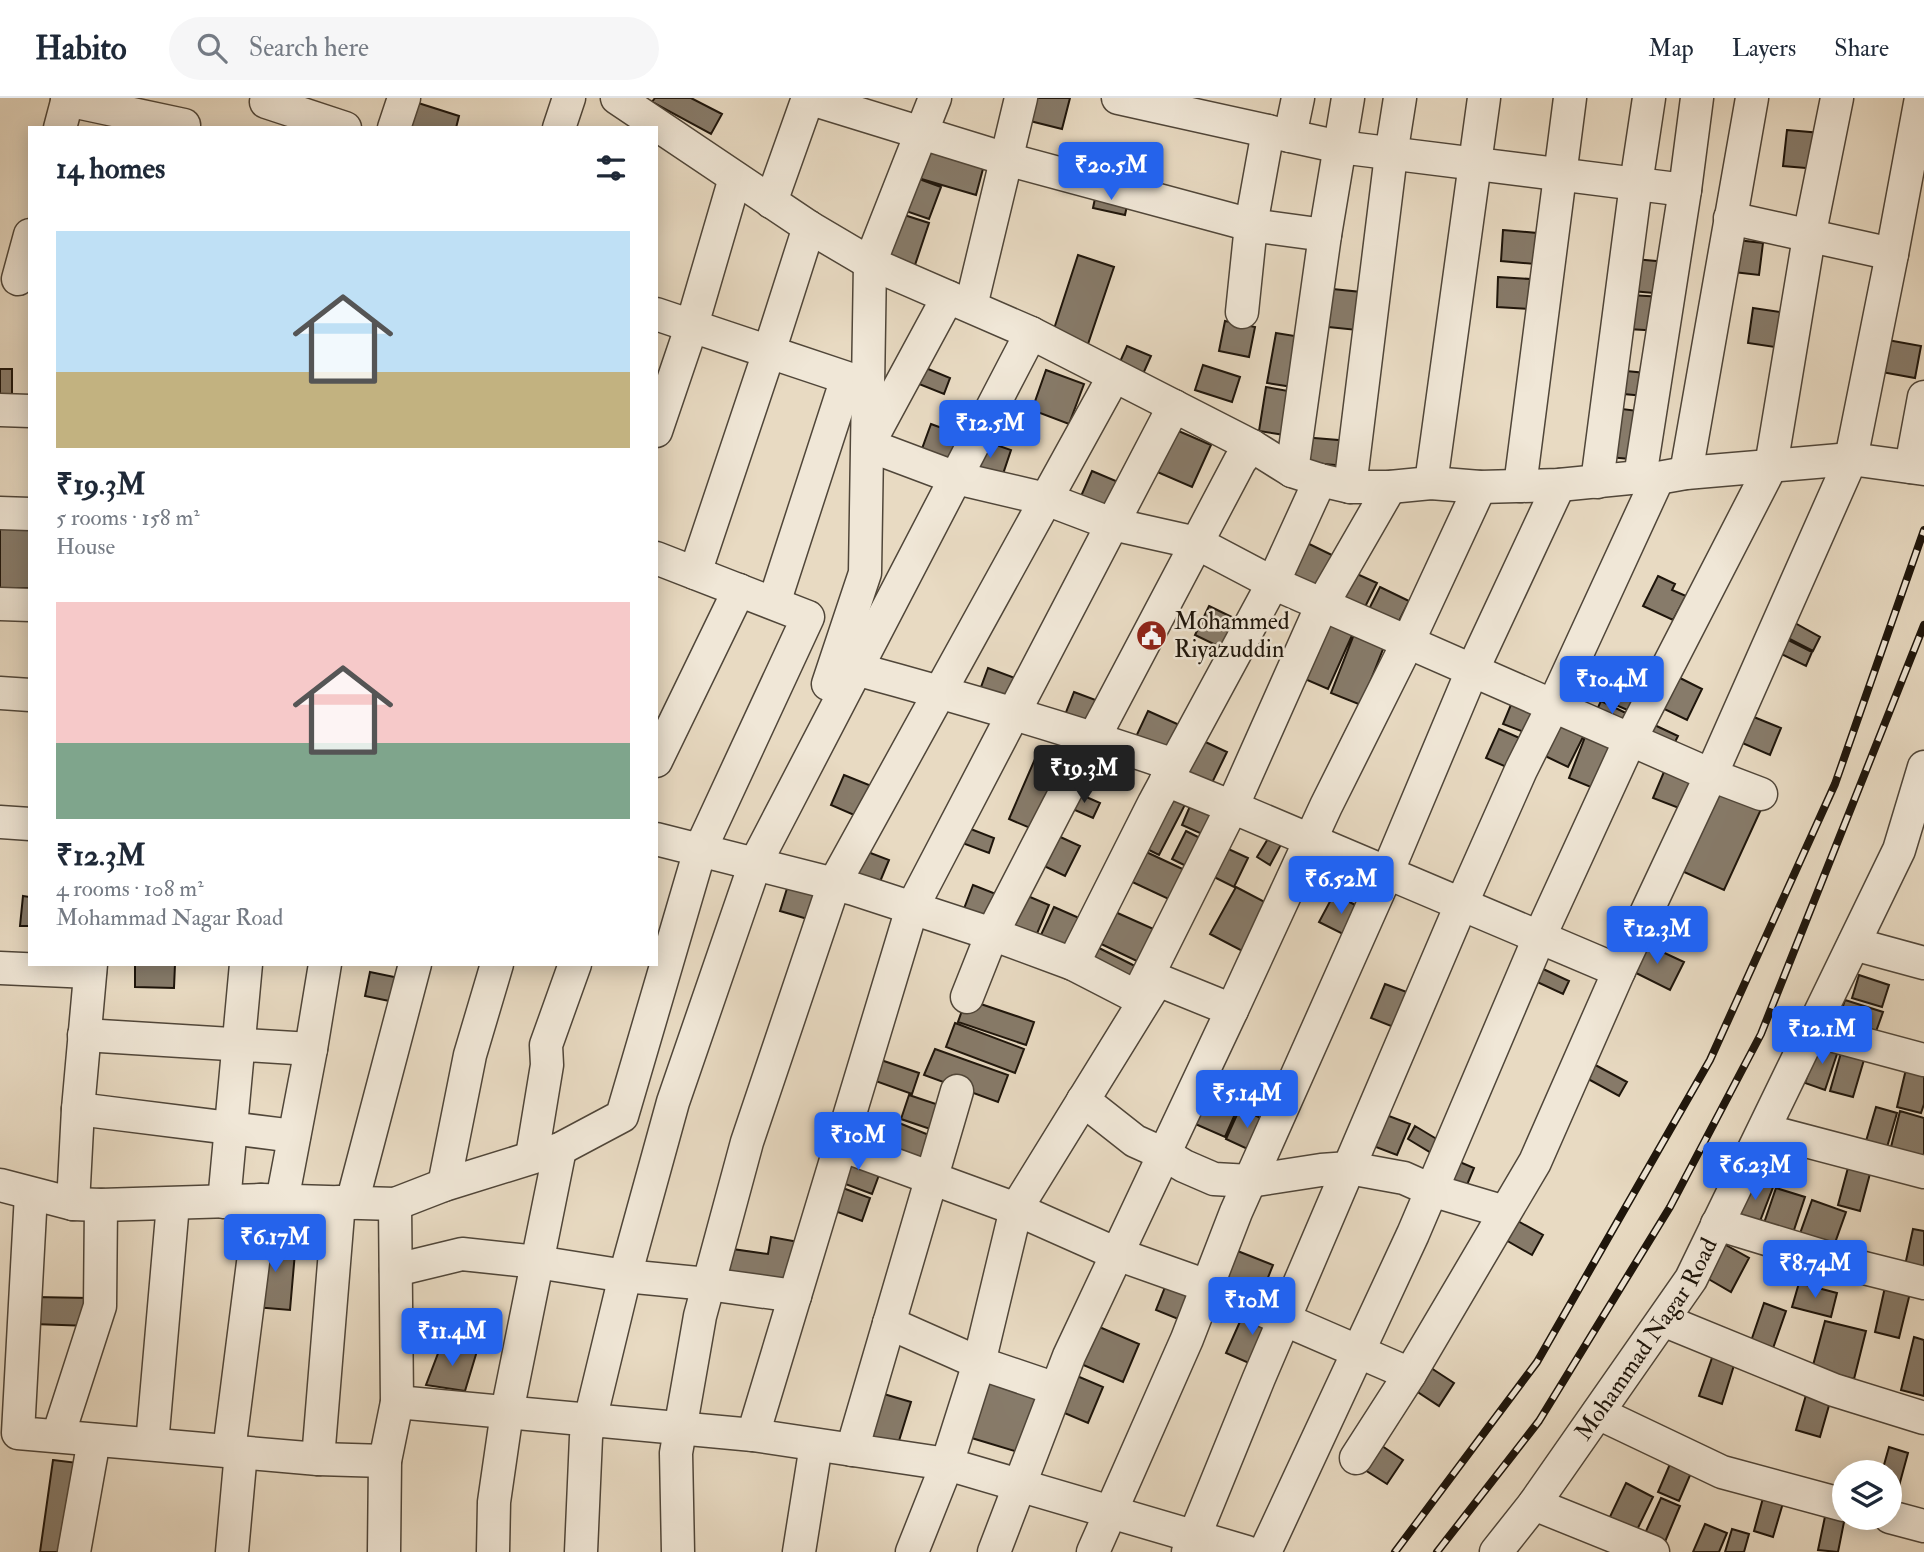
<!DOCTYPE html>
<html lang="en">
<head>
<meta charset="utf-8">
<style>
	body { margin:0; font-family:"IM FELL Double Pica",serif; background:#f6f6f7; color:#1f2937; height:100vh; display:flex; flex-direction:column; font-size:26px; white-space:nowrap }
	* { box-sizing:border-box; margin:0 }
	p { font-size:23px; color:#747a83 }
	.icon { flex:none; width:38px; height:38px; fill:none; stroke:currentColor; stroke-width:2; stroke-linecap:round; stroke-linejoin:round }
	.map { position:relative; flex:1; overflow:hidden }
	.panel { position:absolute; left:28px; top:28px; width:630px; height:840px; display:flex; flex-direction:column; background:#fff; border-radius:0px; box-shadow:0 4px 18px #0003 }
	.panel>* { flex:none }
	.buttons { position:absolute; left:1832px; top:1362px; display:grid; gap:14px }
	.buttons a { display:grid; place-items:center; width:70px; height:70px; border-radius:50%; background:#fff; box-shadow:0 4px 18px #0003; font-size:35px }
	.price { position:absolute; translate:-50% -60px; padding:0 16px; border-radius:7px; background:#2563eb; color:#fff; font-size:23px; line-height:46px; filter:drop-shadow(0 2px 4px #0008) }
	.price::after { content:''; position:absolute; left:50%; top:42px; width:21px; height:16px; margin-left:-10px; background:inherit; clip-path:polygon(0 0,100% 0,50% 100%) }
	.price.active { background:#222; color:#fff }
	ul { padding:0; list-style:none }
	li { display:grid; align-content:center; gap:14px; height:371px; padding:0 28px }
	li span { display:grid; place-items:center; height:217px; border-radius:0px; color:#555 }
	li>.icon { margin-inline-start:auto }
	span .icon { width:126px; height:126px; fill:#fffc; stroke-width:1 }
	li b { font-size:30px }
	h2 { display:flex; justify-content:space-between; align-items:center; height:84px; padding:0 28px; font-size:30px }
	header { display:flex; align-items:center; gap:42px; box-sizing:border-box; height:98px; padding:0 35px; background:#fff; border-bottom:2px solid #e0e1e3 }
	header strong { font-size:33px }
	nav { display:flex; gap:38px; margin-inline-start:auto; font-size:24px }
	.search { width:490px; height:63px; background:#f6f6f7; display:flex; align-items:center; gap:18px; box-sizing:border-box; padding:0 24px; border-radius:38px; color:#747a83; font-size:26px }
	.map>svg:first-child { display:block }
	.building { fill:#877b6a; stroke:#1e150b; stroke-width:2 }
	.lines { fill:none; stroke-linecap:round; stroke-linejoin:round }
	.minor-casing { stroke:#504639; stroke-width:35 }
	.minor { stroke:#f0e7d7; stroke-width:32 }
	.rail-casing { stroke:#1e150b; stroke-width:8 }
	.rail { stroke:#f0e7d7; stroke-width:5; stroke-dasharray:16; stroke-linecap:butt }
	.labels { text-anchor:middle; stroke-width:5; stroke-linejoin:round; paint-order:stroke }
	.poi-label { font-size:24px; fill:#1e150b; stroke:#f0e7d7; text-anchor:start }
	.street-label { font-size:24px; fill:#1e150b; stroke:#f0e7d7 }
</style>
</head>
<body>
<header>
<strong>Habito</strong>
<div class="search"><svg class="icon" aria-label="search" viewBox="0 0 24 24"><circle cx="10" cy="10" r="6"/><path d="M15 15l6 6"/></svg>Search here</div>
<nav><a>Map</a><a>Layers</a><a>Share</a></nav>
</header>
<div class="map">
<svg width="1924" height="1454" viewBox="0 0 1924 1454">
	<rect width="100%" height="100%" fill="#e8dac2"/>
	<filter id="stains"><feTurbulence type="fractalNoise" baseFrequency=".00286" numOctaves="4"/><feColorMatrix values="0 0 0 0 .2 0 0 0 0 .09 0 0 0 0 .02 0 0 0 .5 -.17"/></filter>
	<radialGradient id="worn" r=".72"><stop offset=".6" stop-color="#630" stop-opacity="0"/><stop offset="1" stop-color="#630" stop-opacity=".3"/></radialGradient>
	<path class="building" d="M655,0H691L722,16L711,36L652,4Z
		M1036,0H1070L1062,31L1030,23Z
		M412,3L459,18L456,30H404Z
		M1787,32L1821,35L1817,71L1783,68Z
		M927,42L984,67L976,97L918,80Z
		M1113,46L1144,54L1136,86L1105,78Z
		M911,78L941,89L929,121L900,111Z
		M1097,91L1129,98L1125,117L1093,110Z
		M895,114L929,125L912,176L878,165Z
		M1503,132L1537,135L1535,166L1501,163Z
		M1728,141L1763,145L1759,177L1725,173Z
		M1078,157L1114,169L1087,249L1052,237Z
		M1634,161L1667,164L1665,196L1632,193Z
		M1498,179L1530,181L1529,211L1497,209Z
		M1323,190L1361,194L1357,232L1319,228Z
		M1630,197L1663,199L1661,233L1628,231Z
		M1753,210L1786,215L1781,250L1748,245Z
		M1225,223L1255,229L1249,259L1219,253Z
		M1276,235L1307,240L1299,290L1267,285Z
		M1882,241L1921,248L1915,280L1876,273Z
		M1127,248L1151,258L1139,285L1115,275Z
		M1203,267L1240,279L1232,304L1195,292Z
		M921,268L950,280L944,296L914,284Z
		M0,271H12V306H0Z
		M1046,272L1084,286L1069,326L1032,312Z
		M1626,273L1646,275L1644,298L1624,296Z
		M1266,289L1299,295L1291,338L1259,333Z
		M1614,310L1646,314L1641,362L1609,359Z
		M931,326L961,337L949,370L919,359Z
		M1167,328L1211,347L1192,389L1148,370Z
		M1302,339L1350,343L1347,368L1300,364Z
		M979,341L1011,352L1001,382L969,371Z
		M1092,373L1123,386L1109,418L1078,405Z
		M0,422H30V490H0Z
		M1301,442L1338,460L1318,501L1281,483Z
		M1346,471L1377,485L1361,517L1331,503Z
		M1658,478L1675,486L1672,492L1686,498L1673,522L1643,508Z
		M1380,489L1409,503L1395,531L1366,517Z
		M1209,508L1238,522L1224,551L1195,537Z
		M1324,520L1354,533L1328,591L1298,578Z
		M1786,520L1820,539L1813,553L1778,535Z
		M1355,534L1385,546L1361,607L1331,595Z
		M1778,537L1812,554L1806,568L1771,551Z
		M988,570L1015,580L1004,610L977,600Z
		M1614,571L1645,585L1632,614L1602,601Z
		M1670,575L1702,591L1687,622L1654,606Z
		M1074,594L1101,604L1091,632L1063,622Z
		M1515,597L1544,608L1532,637L1503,626Z
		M1601,603L1630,617L1622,634L1593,620Z
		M1148,613L1184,629L1170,660L1134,643Z
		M1744,615L1781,630L1770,657L1733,641Z
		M1557,624L1584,637L1568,669L1541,656Z
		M1648,624L1678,638L1670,654L1640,639Z
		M1499,631L1531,645L1518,674L1486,660Z
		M1587,634L1617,645L1598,692L1569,680Z
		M1199,641L1227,654L1210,689L1182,676Z
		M1094,644L1126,656L1113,688L1081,675Z
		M1035,661L1068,675L1042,735L1009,721Z
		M1666,669L1696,681L1684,712L1653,700Z
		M844,677L874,689L861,720L831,707Z
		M1712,684L1763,707L1724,792L1673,769Z
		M1175,692L1189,699L1159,757L1145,750Z
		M1075,694L1100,705L1093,720L1068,709Z
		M1193,701L1221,712L1209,739L1182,727Z
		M963,728L994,740L989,755L957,743Z
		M1186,733L1210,745L1196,773L1172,761Z
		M1272,734L1284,741L1270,767L1257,759Z
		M1056,737L1080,748L1065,778L1042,767Z
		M1224,749L1248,760L1234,789L1210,777Z
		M860,751L889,762L877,791L849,780Z
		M1142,752L1189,774L1175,804L1128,782Z
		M1347,762L1380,775L1369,804L1336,791Z
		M789,784L819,793L811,822L780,813Z
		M973,787L1001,798L990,827L962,816Z
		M1236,789L1274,809L1248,856L1210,836Z
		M1023,796L1049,807L1036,838L1010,828Z
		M1334,796L1363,811L1349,839L1319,824Z
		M23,798L30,799V828H20Z
		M1054,809L1086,823L1072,854L1040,839Z
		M1113,813L1158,833L1143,866L1099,845Z
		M1643,845L1684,864L1670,892L1630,872Z
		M1095,848L1143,872L1133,891L1085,867Z
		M135,866H175L174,890L135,889Z
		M1541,870L1569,883L1563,896L1535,883Z
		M370,874L404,881L399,905L365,898Z
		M1859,877L1889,887L1882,909L1852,900Z
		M1385,886L1415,897L1401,932L1371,920Z
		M966,901L1034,924L1026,947L958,924Z
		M1845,902L1883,914L1874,939L1837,926Z
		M955,925L1024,951L1015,975L946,949Z
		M1819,944L1839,950L1825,992L1805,985Z
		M1843,948L1866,955L1853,999L1830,993Z
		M935,951L1008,977L998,1004L924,977Z
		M875,960L919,975L912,996L867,980Z
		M1586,962L1627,984L1619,998L1579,976Z
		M1907,967L1924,971V1006L1921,1015L1897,1009Z
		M1255,980L1284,994L1271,1021L1242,1008Z
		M1208,994L1239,1007L1225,1039L1193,1025Z
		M909,997L948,1010L939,1034L901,1021Z
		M1876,1009L1897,1015L1885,1056L1864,1050Z
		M1240,1010L1269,1024L1254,1054L1226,1041Z
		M859,1013L896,1024L887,1051L851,1039Z
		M1900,1013L1924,1020V1066L1889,1057Z
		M1381,1015L1410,1026L1397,1057L1368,1046Z
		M899,1025L939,1041L928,1068L887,1052Z
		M1415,1028L1440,1043L1433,1056L1408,1041Z
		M843,1051L883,1066L872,1096L832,1081Z
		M1455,1062L1474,1070L1462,1099L1443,1090Z
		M1849,1066L1871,1072L1860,1113L1838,1107Z
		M1752,1076L1775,1084L1757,1131L1735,1124Z
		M832,1086L870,1100L862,1123L824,1109Z
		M1776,1090L1805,1099L1791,1141L1762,1131Z
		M1812,1102L1846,1114L1831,1156L1797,1144Z
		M1516,1122L1543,1137L1532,1157L1504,1141Z
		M1913,1131L1924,1133V1177L1904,1172Z
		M261,1139L296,1143L290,1212L255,1209Z
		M771,1139L804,1145L788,1194L727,1184L732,1151L768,1156Z
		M1724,1146L1749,1160L1731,1194L1705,1179Z
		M1230,1150L1273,1167L1259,1202L1216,1185Z
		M1169,1179L1201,1192L1188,1225L1156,1212Z
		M1799,1185L1837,1195L1831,1219L1792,1209Z
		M1885,1189L1910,1195L1899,1240L1875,1234Z
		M35,1199L89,1200V1228L34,1226Z
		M1764,1205L1786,1213L1771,1256L1749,1249Z
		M1246,1210L1277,1223L1258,1269L1226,1255Z
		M1825,1223L1866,1233L1854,1281L1812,1271Z
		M1097,1228L1139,1246L1123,1284L1081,1266Z
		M1914,1239L1924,1242V1298L1901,1292Z
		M442,1245L477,1253L465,1293L426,1287Z
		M1713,1257L1735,1264L1722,1306L1699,1298Z
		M1428,1268L1454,1285L1439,1308L1413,1291Z
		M983,1278L1044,1295L1028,1357L965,1338Z
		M1077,1278L1103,1289L1088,1325L1062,1314Z
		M1808,1290L1832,1297L1820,1339L1796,1332Z
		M877,1294L911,1304L898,1346L864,1336Z
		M1373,1342L1403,1362L1387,1386L1357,1367Z
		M1889,1349L1908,1355L1893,1410H1890V1374H1882Z
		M1673,1359L1694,1368L1679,1403L1658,1394Z
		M53,1362L78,1365L67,1454H40Z
		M1626,1385L1653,1399L1634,1438L1607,1425Z
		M1766,1389L1786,1395L1773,1439L1754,1433Z
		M1661,1400L1680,1408L1662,1451L1642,1442Z
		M1827,1409L1845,1419L1838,1454L1818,1452Z
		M1705,1426L1727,1435L1719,1454H1693Z
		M1732,1431L1749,1436L1744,1454H1725Z"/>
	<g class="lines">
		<defs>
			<g id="minor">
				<path d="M267,0L266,4L345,30"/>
				<path d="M617,0L809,129L870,165L1031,235L1252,348L1292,373L1320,382L1350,389H1390L1431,385L1480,389L1559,387L1640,379L1658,380L1686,375L1851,361L1924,371"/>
				<path d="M808,0L1006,61L1251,127L1268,33"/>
				<path d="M1118,0L1340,49L1685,92"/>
				<path d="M67,2L184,27"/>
				<path d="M60,30L68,0"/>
				<path d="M394,30L404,0"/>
				<path d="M559,30L569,0"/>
				<path d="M1290,38L1298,0"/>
				<path d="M771,104L808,0"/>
				<path d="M1730,120L1892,156"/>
				<path d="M18,181L30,137"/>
				<path d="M948,199L868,347L956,380L1046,401L1112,426L1197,445L1273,485L1320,382"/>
				<path d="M971,208L1021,0"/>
				<path d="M1242,214L1251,127L1325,137"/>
				<path d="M656,216L847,280L774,505"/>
				<path d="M1174,308L912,810L753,1337L947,1366L1247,1454"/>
				<path d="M0,312L30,313"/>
				<path d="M656,333L692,227L735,80"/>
				<path d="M1911,369L1924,299"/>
				<path d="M1292,373L1325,137L1348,0"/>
				<path d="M1686,375L1752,0"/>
				<path d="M1640,379L1685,92L1697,0"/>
				<path d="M1597,384L1636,86L1649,0"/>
				<path d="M1431,385L1484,0"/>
				<path d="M1520,388L1570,0"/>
				<path d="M1350,389L1391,57L1400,0"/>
				<path d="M0,415L30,416"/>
				<path d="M695,475L769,254L809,129"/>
				<path d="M0,506L30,507"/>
				<path d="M856,571C963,600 1069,631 1174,667"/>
				<path d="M828,586L865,475L870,165L935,0"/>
				<path d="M0,595L30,597"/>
				<path d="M656,663L739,492"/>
				<path d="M1166,682L1232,709L1322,507L1390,389"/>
				<path d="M1761,696L1711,677L1851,361L1892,156L1921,0"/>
				<path d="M0,724L30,726"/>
				<path d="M656,741L854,791L992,836L1073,866L1137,899L1158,882L1232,912L1326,708L1408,544L1480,389"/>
				<path d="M1854,846L1924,865"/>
				<path d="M1073,866L1154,705L1273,485L1711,677L1619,873L1232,709L1137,899"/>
				<path d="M0,870L90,874"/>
				<path d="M967,899L992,836L1058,708L1240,363L1252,348"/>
				<path d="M1812,932L1924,962"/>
				<path d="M84,937L311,951"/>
				<path d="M1083,1002L1135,1043L1164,1056L1184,1068L1214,1081L1250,1083L1321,1072L1349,1070L1404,1080L1431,1092L1505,1114"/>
				<path d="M78,1011L294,1038"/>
				<path d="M1764,1032L1924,1074"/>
				<path d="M841,1047L1016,1111L1117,1156L1207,1188L1410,1276L1535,1064L1619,873"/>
				<path d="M532,1058L547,967L546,947L575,866"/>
				<path d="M0,1087L73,1106L101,1107L261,1102L395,1106L444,1087L560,1051L622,1018L700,752L808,519L656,460"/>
				<path d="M444,1087L470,957L497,866"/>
				<path d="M31,1096L18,1335L318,1361L385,1363"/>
				<path d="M282,1103L311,951L325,866"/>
				<path d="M224,1104L246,866"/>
				<path d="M352,1105L415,866"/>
				<path d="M73,1106L78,1011L91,866"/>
				<path d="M1717,1126L1852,1167L1924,1185"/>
				<path d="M396,1172L462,1156L537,1164L625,1178L708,1186L795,1198"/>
				<path d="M1663,1222L1834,1292L1924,1320"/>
				<path d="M889,1225L979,1265L1056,1291"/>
				<path d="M397,1304L753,1337"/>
				<path d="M1598,1315L1722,1374L1844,1407"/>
				<path d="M58,1338L100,1208L101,1107"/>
				<path d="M152,1346L173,1106"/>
				<path d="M852,1352L957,993"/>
				<path d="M229,1353L261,1102"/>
				<path d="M1356,1360L1410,1276"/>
				<path d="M318,1361L339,1104"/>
				<path d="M1534,1406L1653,1454"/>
				<path d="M1890,1419L1924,1428"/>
				<path d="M74,1454L94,1342"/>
				<path d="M232,1454L241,1354"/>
				<path d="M384,1454L385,1363L397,1304L395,1106"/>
				<path d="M493,1454L494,1404L507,1314L560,1051"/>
				<path d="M581,1454L586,1339L625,1178L673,1004L755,766L1031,235"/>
				<path d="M678,1454L676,1355L700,1218L747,1044L834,786L1114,278"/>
				<path d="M799,1454L816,1347"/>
				<path d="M912,1454L947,1366L979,1265L1016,1111L1155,886"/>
				<path d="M994,1454L1069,1258L1232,912"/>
				<path d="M1093,1454L1187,1241L1236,1114L1387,775L1472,573L1559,387"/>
				<path d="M1188,1454L1259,1280L1461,807L1521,672L1553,608L1658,380"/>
				<path d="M1265,1454L1413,1136L1539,840L1630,642L1771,368L1809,139L1837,0"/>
				<path id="s1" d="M1496,1454L1534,1406L1691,1181L1899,752L1924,669"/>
			</g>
		</defs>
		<use href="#minor" class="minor-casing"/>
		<use href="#minor" class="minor"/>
		<defs>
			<path id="rail" d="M1395,1454L1537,1264L1710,962L1835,686L1924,432
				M1437,1454L1539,1323L1670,1109L1761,936L1924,527"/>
		</defs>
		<use href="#rail" class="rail-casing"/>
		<use href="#rail" class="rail"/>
	</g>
	<defs>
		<symbol id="civic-disc" viewBox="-11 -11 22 22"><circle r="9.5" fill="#8f2418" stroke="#f0e7d7"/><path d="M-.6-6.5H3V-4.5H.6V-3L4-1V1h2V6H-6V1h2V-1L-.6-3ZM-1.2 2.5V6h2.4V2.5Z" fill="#fff"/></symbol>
	</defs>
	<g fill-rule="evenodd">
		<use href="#civic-disc" x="1134" y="520" width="35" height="35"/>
	</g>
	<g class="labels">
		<g class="poi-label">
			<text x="1174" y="531">Mohammed<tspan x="1174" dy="28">Riyazuddin</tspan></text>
		</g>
		<g class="street-label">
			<text dy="8" stroke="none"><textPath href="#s1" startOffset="261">Mohammad Nagar Road</textPath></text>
		</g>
	</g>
	<rect width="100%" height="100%" filter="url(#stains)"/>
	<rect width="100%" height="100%" fill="url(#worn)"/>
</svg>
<div class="buttons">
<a><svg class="icon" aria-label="layers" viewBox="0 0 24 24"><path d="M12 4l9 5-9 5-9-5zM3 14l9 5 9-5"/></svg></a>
</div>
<b class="price" style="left:1111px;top:104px">₹20.5M</b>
<b class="price" style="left:990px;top:362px">₹12.5M</b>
<b class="price" style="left:1612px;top:618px">₹10.4M</b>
<b class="price active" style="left:1084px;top:707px">₹19.3M</b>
<b class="price" style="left:1341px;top:818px">₹6.52M</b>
<b class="price" style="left:1657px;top:868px">₹12.3M</b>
<b class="price" style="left:1822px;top:968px">₹12.1M</b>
<b class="price" style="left:1247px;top:1032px">₹5.14M</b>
<b class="price" style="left:858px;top:1074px">₹10M</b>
<b class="price" style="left:1755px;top:1104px">₹6.23M</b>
<b class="price" style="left:275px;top:1176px">₹6.17M</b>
<b class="price" style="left:1815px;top:1202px">₹8.74M</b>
<b class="price" style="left:1252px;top:1239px">₹10M</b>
<b class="price" style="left:452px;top:1270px">₹11.4M</b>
<section class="panel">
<h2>14 homes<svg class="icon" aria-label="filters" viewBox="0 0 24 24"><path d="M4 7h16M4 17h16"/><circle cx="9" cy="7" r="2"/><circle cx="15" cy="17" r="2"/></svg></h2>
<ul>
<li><span style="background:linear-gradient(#bfe0f5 65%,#c2b280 0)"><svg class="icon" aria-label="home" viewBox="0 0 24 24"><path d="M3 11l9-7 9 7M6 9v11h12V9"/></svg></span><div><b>₹19.3M</b><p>5 rooms · 158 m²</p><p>House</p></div></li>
<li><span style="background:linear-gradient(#f6c9c9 65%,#7fa58c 0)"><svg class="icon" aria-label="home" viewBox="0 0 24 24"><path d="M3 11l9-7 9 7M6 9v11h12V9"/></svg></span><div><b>₹12.3M</b><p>4 rooms · 108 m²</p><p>Mohammad Nagar Road</p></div></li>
</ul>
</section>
</div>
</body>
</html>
